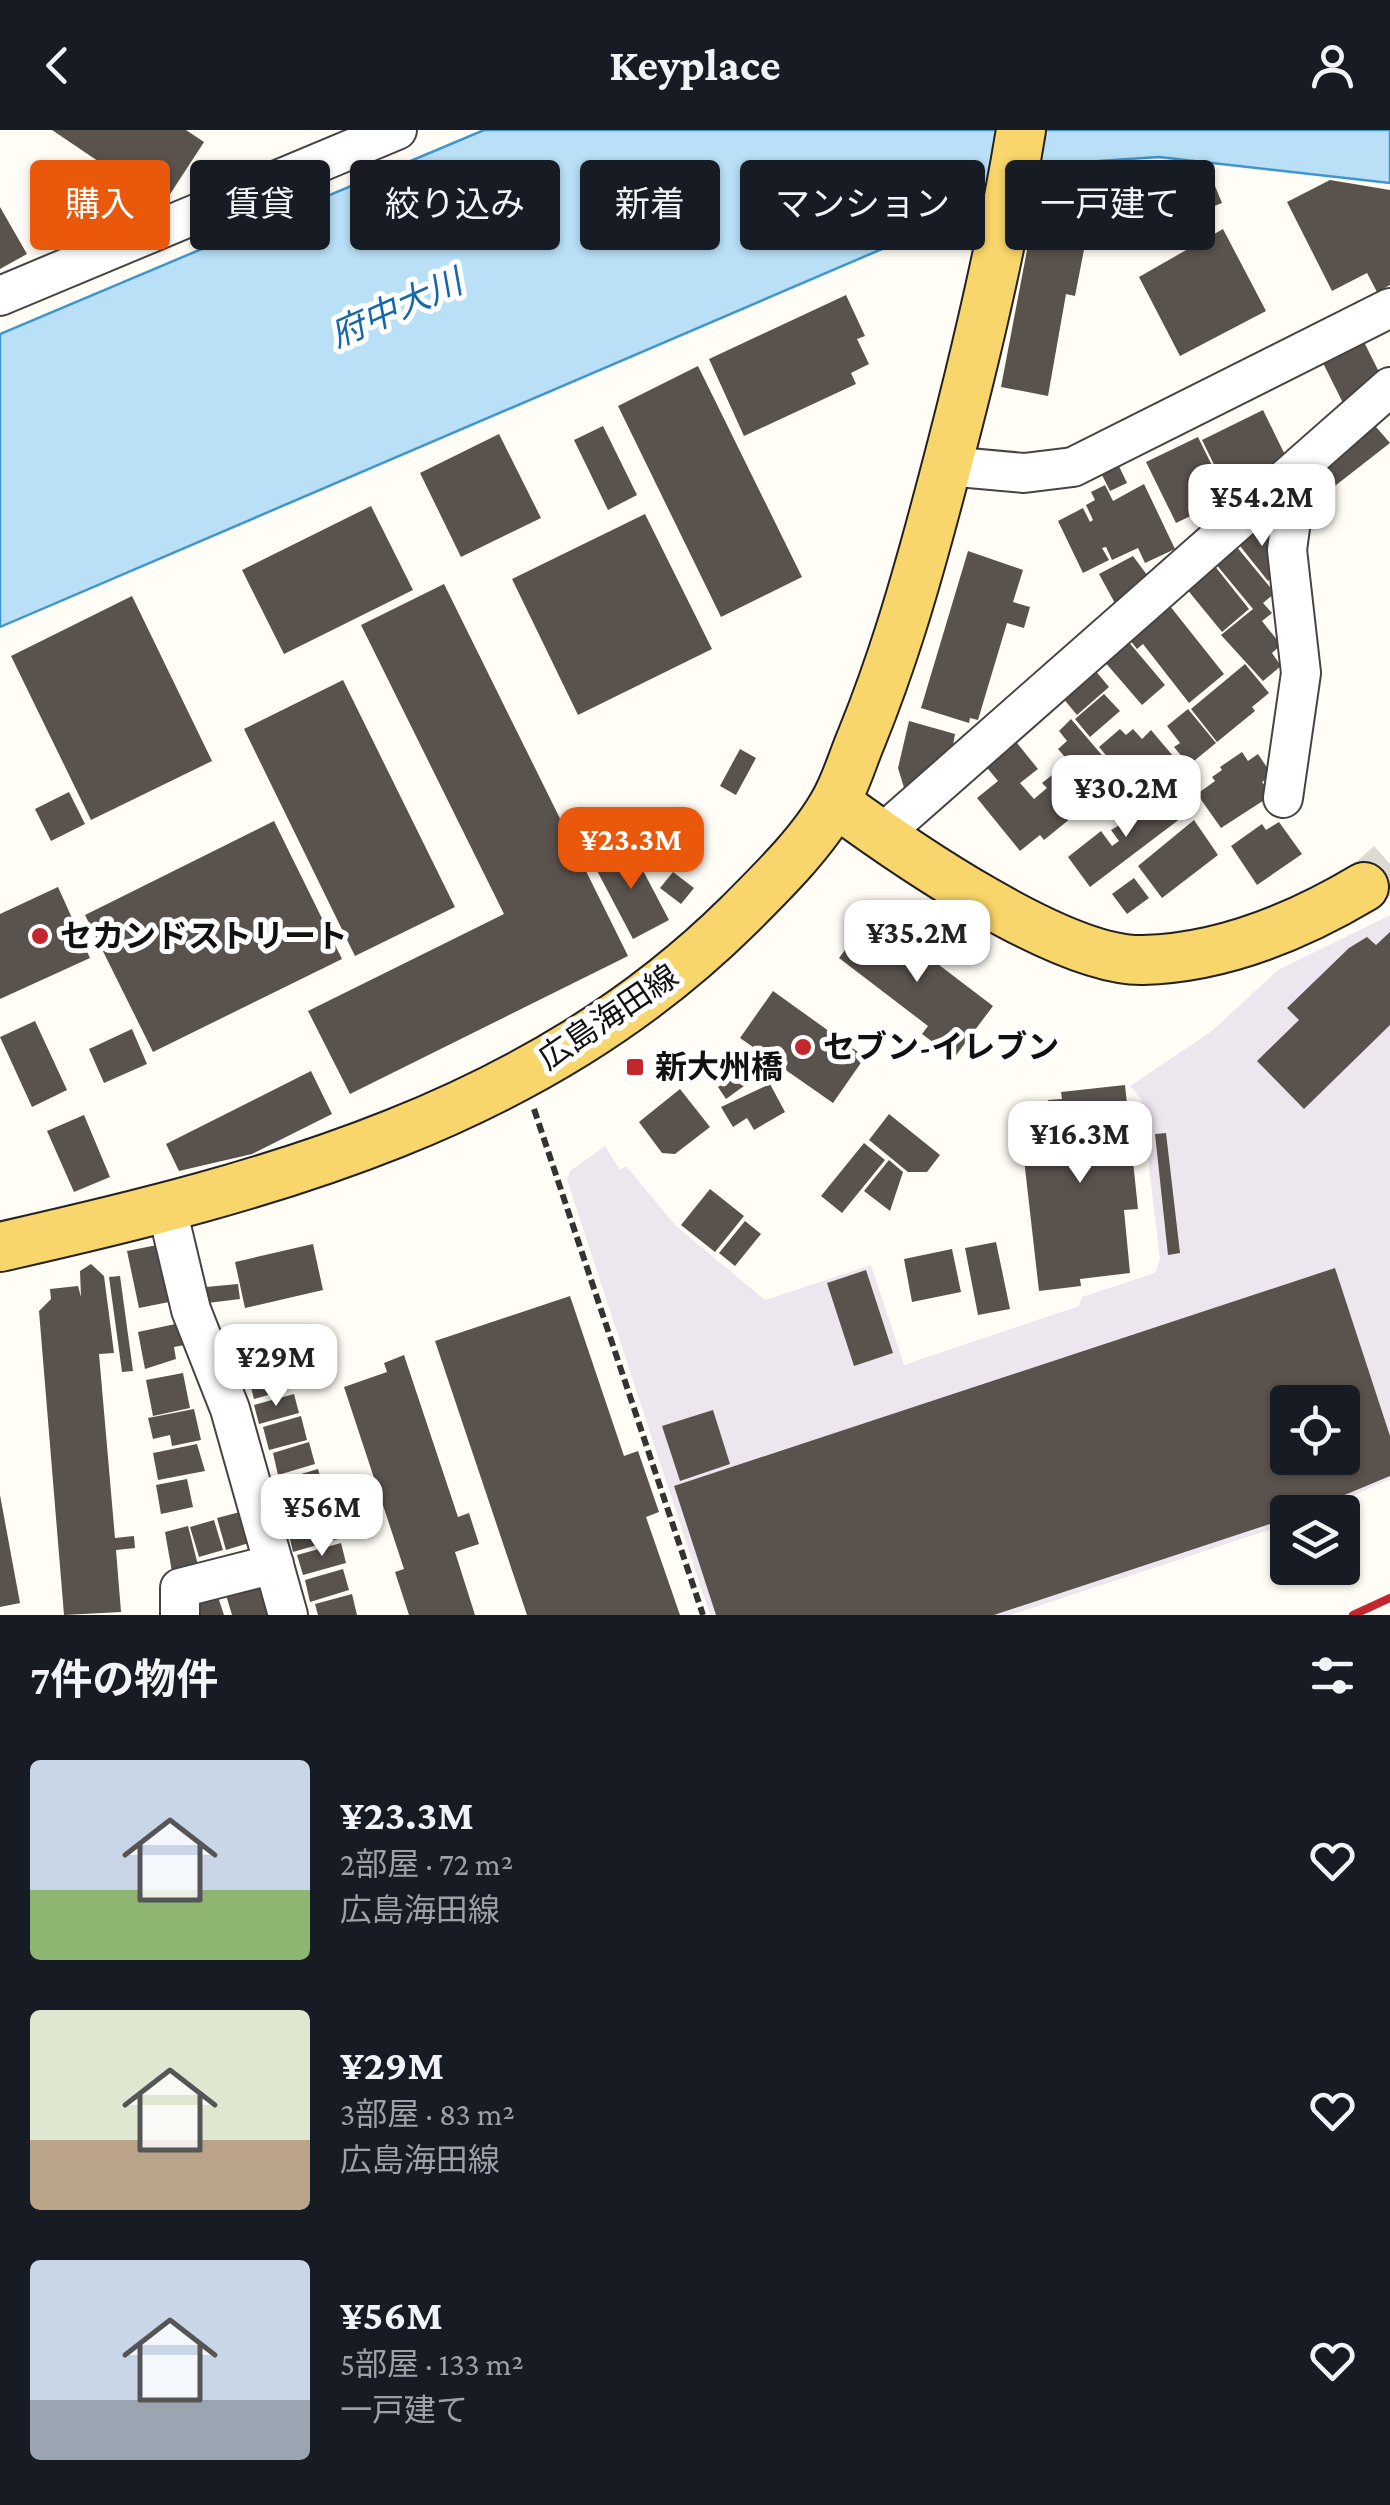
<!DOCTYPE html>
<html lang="ja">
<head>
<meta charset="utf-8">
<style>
	body { margin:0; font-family:"Crimson Pro","Noto Sans JP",serif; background:#20242c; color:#f1f3f6; height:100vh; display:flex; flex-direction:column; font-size:38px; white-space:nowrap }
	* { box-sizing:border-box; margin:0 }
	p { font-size:32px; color:#9ea1a6 }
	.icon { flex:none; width:55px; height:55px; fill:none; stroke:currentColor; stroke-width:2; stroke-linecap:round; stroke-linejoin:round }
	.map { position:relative; height:1485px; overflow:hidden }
	.details { display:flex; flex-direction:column; background:#171b24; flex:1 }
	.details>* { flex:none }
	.hud { position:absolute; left:30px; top:30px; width:1330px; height:90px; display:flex; gap:20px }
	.buttons { position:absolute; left:1270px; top:1255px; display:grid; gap:20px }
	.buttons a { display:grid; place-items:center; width:90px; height:90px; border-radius:10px; background:#171b24; box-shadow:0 2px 8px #0004; font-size:50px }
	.price { position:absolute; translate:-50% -85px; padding:0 22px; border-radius:20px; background:#fff; color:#222; font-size:32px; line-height:65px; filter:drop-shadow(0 2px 5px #0008) }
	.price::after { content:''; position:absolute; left:50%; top:60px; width:30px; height:22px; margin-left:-15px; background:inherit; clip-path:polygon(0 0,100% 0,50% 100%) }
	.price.active { background:#ea580c; color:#fff }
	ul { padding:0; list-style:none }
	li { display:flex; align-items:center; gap:30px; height:250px; padding:0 30px }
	li span { display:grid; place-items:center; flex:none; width:280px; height:200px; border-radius:10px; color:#555 }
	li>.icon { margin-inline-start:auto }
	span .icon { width:120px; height:120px; fill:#fffc; stroke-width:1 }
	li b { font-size:42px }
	h2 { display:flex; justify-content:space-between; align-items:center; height:120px; padding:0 30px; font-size:42px }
	.tag { padding:0 35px; border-radius:10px; background:#171b24; box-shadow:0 2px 8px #0004; font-size:35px; line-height:90px }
	.tag.active { background:#ea580c; color:#fff }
	header { display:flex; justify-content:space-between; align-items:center; height:130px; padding:0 30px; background:#171b24; font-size:45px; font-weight:700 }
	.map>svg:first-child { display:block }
	.industrial { fill:#eee6ef; fill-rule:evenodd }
	.water { fill:#b9e0f7; stroke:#3f96cf; stroke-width:2.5 }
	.building { fill:#5a524d; fill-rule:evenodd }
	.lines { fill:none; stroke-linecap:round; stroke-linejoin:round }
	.major-tunnel { stroke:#dbdad3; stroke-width:48; stroke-dasharray:48 24; stroke-linecap:butt }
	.minor-casing { stroke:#444; stroke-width:42 }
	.major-casing { stroke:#222; stroke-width:52 }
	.path { stroke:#333; stroke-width:6; stroke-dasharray:10 5; stroke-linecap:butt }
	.minor { stroke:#fff; stroke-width:38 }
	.major { stroke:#f9d66b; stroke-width:48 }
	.rail { stroke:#c4262e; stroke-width:8 }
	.poi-dot { fill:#c4262e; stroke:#fff; stroke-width:4 }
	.labels { text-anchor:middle; stroke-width:10; stroke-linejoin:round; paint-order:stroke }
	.poi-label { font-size:32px; font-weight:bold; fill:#111; stroke:#fff; text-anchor:start }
	.street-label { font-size:32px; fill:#111; stroke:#fff }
	.water-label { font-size:35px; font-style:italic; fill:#1768a6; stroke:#fff }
</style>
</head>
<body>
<header><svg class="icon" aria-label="back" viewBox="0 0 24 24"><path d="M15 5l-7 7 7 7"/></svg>Keyplace<svg class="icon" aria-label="person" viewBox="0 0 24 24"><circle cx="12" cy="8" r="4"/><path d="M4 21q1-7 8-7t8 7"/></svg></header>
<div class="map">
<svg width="1390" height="1485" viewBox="0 0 1390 1485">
	<rect width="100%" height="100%" fill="#fffdf5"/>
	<path class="industrial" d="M1390,785V1349L1318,1382H1288L1287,1394L1011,1485H710L567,1050L570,1041L605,1016L620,1040L626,1036L676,1096L765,1170L871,1135L904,1235L1079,1176L1082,1167L1155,1143L1160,1130L1141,969L1130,956L1212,901L1278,840ZM1288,1272H1342V1328H1288Z"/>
	<path class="water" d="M484,0H1390V53L1159,27L1099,31L973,80L0,497V204Z"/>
	<path class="building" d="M52,0H186L204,12L163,75Z
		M1158,30L1208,39L1222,73L1126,111L1102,53Z
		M1330,50L1390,60V155L1377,162L1367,143L1332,161L1287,72Z
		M1058,76L1078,80L1076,91L1089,94L1075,166L1066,164L1048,266L1001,257L1034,83L1056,88Z
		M0,77L27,124L0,139Z
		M1223,99L1266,181L1180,226L1139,147Z
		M846,165L865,206L857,209L869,234L851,243L856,254L744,306L709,229Z
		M1364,212L1384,252L1343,273L1323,233Z
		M698,236L802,447L721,487L618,276Z
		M1263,280L1287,329L1226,359L1202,310Z
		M1370,290L1390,313L1322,366L1305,347Z
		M603,296L637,365L608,380L574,310Z
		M499,304L541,388L461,427L420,343Z
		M1198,307L1228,368L1176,393L1146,332Z
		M1117,332L1127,353L1110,361L1100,341Z
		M1144,354L1175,419L1145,433L1138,418L1112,430L1106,417L1102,418L1109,430L1083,443L1058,391L1083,378L1090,392L1093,390L1086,375L1095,370L1091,362L1105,355L1113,371Z
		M371,376L413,460L284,524L242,440Z
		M645,384L712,519L578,585L512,449Z
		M1263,390L1280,410L1278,443L1268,451L1236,411Z
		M1236,416L1275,463L1263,473L1272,483L1262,491L1281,515L1272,523L1281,536L1263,551L1221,505L1253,479L1215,433Z
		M968,421L1023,440L1013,472L1030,477L1024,498L1007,493L978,590L970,588L969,593L921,578Z
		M1133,426L1150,449L1117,477L1099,444Z
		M1214,435L1249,479L1222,502L1186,458Z
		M444,454L628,826L350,964L308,881L504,784L361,495Z
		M132,466L212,631L91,690L11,526Z
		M1166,471L1224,544L1189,573L1143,514L1137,519L1125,504Z
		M1127,510L1165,555L1142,575L1104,531Z
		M1245,534L1269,563L1252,577L1255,581L1217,612L1191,579Z
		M1094,539L1109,557L1077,585L1062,567Z
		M343,550L455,777L355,826L244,599Z
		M1104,564L1120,581L1090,607L1075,589Z
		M1188,579L1216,613L1189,635L1174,617L1180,613L1167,596Z
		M1071,589L1130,658L1108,677L1058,619L1067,611L1059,601Z
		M909,591L955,604L952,621L905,661L898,638Z
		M1120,599L1126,605L1133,599L1142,609L1151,600L1179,633L1161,648L1167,654L1146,672L1099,617Z
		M1009,603L1038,639L1020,653L1034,669L1047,658L1042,653L1067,633L1100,673L1085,685L1081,680L1044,710L1040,705L1020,721L977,668L998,651L979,628Z
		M740,619L756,628L736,665L720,656Z
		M1242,622L1248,631L1258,624L1272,645L1262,652L1272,665L1221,698L1197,664L1215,651L1212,647L1222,640L1220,637Z
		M69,662L85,694L51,711L35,679Z
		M1174,664L1189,682L1090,757L1068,727L1101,701L1112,716L1119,711L1111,700Z
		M1194,690L1218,725L1162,768L1138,736Z
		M274,691L342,829L153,922L85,785Z
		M1279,692L1302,724L1257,755L1231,716L1262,694L1266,700Z
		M629,714L669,790L633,809L593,733Z
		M673,742L694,758L681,774L660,758Z
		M1134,748L1149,768L1127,784L1112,764Z
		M58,757L90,828L0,869V784Z
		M872,784L993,876L954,928L922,904L928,896L839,828Z
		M1390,802V895L1304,979L1257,931L1299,890L1287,878L1349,818L1367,807L1376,815Z
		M773,861L865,927L833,973L740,908Z
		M35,891L67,960L32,977L0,907Z
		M132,899L147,934L104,953L89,919Z
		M746,937L755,948L726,969L718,957Z
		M311,941L332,984L252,1024L179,1041L166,1014Z
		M770,954L785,982L754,1000L747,988L733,997L721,977Z
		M1125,955L1138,1079L1124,1080L1130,1143L1080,1149L1081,1156L1039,1161L1020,994L1043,991L1041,979L1049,978L1048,970L1062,969L1061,962Z
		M680,959L710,997L675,1024L662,1023L639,992Z
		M889,984L940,1025L927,1042H908L869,1010Z
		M84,985L110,1047L74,1062L47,1001Z
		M1166,1003L1180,1123L1168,1125L1155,1004Z
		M864,1013L885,1030L842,1083L821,1066Z
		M889,1030L903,1042L890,1081L864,1061Z
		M710,1059L744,1086L715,1122L681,1095Z
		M745,1091L761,1104L735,1136L719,1123Z
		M996,1112L1010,1179L978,1185L965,1118Z
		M162,1114L174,1171L139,1178L127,1121Z
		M313,1114L323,1160L245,1178L235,1132Z
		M952,1119L961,1162L912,1172L904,1129Z
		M91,1134L104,1146L114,1223L99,1224L115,1408L134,1406L135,1418L116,1420L121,1482L64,1485L39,1181L51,1169L50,1159L78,1156L81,1167L80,1141Z
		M1335,1138L1390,1306V1346L1304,1382H1288V1388L994,1485H716L674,1356ZM1288,1272H1342V1328H1288Z
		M866,1140L893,1223L854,1236L827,1153Z
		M120,1146L133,1241L122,1242L109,1147Z
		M238,1154L240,1169L208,1173L206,1157Z
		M570,1166L624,1326L638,1321L659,1382L646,1387L680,1485H527L435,1211Z
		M180,1193L185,1215L174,1217L176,1229L145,1239L138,1202Z
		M279,1205L286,1230L235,1244L228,1219Z
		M404,1225L458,1387L469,1383L479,1414L455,1422L475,1485H409L395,1442L404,1439L344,1257L387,1242L384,1233Z
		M286,1235L293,1258L254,1269L248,1246Z
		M183,1243L190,1278L153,1286L146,1250Z
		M294,1264L299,1283L259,1294L254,1275Z
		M194,1279L201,1310L172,1316L170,1305L153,1309L148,1288Z
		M713,1280L730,1334L680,1351L662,1296Z
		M301,1286L307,1310L269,1320L263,1297Z
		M309,1312L315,1334L278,1345L273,1323Z
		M197,1314L205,1341L158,1350L153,1323Z
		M318,1339L324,1360L287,1370L281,1350Z
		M187,1349L193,1377L161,1384L156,1355Z
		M325,1364L331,1386L290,1396L285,1375Z
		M0,1365L20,1473L0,1477Z
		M240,1382L249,1413L226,1420L217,1388Z
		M332,1388L338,1409L293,1422L288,1400Z
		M214,1390L223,1420L199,1427L190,1397Z
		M188,1396L198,1435L172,1442L165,1402Z
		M341,1413L346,1433L303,1445L297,1425Z
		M343,1439L349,1460L310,1472L305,1450Z
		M259,1455L268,1485H232L226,1465Z
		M352,1464L357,1485H318L315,1474Z
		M218,1467L224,1485H197L194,1475Z"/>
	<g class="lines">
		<path class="major-tunnel" d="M1364,757L1390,734"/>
		<defs>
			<path id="minor" d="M0,166L397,0
				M947,336L1024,343L1073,337L1390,178
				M1277,355L1292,383L1287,420L1301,543L1283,668
				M881,705L1390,257
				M167,1079L191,1180L230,1279L288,1485
				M180,1485V1458L274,1434"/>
			<path id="major" d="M835,672C902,721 1061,832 1143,830C1222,828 1297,797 1364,757
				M0,1117C270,1056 536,986 739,785C772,752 814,711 836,670C847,650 853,628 862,607C892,533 913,462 934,384C968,258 1000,129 1021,0"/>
		</defs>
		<use href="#minor" class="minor-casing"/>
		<use href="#major" class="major-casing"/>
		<path class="path" d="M534,979L703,1485"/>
		<use href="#minor" class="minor"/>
		<use href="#major" class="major"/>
		<path class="rail" d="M1353,1485L1390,1468"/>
	</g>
	<g class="poi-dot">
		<circle cx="40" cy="806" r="10"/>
		<circle cx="803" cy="917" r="10"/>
		<rect x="625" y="927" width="20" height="20" rx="5"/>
	</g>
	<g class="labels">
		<g class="poi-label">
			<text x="60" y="817">セカンドストリート</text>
			<text x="823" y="928">セブン-イレブン</text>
			<text x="655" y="948">新大州橋</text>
		</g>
		<g class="street-label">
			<text transform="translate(608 887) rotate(-34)" y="11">広島海田線</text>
		</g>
		<g class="water-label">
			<text transform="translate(396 178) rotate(-24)" y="12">府中大川</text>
		</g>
	</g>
</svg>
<div class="buttons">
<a><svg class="icon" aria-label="locate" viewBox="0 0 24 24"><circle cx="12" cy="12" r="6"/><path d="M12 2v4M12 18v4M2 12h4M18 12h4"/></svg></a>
<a><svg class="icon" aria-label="layers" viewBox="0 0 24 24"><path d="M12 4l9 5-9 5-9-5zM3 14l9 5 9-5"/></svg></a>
</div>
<b class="price" style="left:1262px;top:419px">¥54.2M</b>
<b class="price" style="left:1126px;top:710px">¥30.2M</b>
<b class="price active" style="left:631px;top:762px">¥23.3M</b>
<b class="price" style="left:917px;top:855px">¥35.2M</b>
<b class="price" style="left:1080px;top:1056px">¥16.3M</b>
<b class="price" style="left:276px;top:1279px">¥29M</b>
<b class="price" style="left:322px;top:1429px">¥56M</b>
<div class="hud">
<a class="tag active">購入</a>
<a class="tag">賃貸</a>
<a class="tag">絞り込み</a>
<a class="tag">新着</a>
<a class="tag">マンション</a>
<a class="tag">一戸建て</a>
</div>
</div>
<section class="details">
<h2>7件の物件<svg class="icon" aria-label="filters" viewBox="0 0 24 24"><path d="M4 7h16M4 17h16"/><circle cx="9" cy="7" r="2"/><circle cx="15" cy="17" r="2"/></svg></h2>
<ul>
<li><span style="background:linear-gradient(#c9d6e8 65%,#8fb573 0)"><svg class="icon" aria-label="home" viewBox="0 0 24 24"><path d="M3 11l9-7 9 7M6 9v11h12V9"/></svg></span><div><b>¥23.3M</b><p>2部屋 · 72 m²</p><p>広島海田線</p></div><svg class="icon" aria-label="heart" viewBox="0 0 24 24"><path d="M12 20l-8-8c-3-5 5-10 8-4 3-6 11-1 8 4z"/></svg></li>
<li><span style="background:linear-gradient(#dfe7d0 65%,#b9a48a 0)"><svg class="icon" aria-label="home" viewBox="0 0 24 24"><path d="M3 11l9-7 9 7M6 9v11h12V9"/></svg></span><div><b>¥29M</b><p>3部屋 · 83 m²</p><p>広島海田線</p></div><svg class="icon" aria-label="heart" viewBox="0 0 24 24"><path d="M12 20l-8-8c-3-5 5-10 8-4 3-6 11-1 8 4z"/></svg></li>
<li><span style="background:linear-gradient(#c9d6e8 70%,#9aa5b1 0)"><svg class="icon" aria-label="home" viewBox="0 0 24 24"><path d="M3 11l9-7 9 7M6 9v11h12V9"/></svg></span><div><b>¥56M</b><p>5部屋 · 133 m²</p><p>一戸建て</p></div><svg class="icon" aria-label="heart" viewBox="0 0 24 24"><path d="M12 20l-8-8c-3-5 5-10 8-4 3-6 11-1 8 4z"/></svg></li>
</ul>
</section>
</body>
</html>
